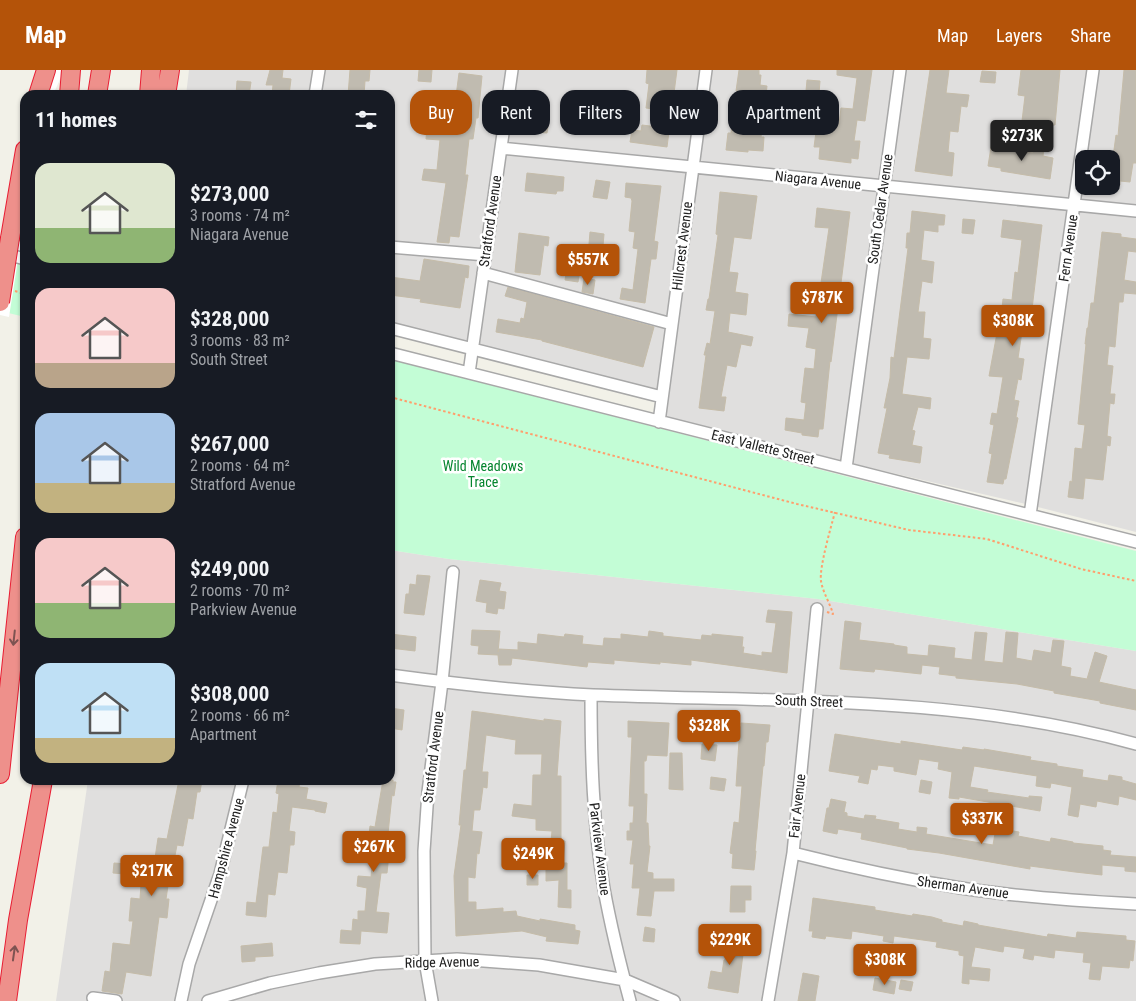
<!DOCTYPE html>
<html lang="en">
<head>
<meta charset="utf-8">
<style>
	body { margin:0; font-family:"Roboto Condensed",sans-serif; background:#242831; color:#f1f3f6; height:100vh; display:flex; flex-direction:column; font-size:19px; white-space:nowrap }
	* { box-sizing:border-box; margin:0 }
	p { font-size:16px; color:#9ea1a6 }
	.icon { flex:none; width:28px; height:28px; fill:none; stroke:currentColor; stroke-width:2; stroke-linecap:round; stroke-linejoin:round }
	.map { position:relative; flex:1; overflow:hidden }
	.side { position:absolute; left:20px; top:20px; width:375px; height:695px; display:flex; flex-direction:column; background:#171b24; border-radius:15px; box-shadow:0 1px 4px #0004 }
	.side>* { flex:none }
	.guide { position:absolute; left:410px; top:20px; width:475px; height:45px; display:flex; gap:10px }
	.tools { position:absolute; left:1075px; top:80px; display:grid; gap:10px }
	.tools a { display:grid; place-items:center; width:45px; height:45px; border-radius:10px; background:#171b24; box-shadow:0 1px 4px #0004; font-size:25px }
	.price { position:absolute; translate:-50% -42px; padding:0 11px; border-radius:5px; background:#b45309; color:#fff; font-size:16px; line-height:32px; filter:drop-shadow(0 1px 2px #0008) }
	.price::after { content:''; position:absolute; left:50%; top:30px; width:15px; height:11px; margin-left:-8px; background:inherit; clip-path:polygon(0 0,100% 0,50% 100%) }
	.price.on { background:#222; color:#fff }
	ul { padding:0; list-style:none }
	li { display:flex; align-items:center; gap:15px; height:125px; padding:0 15px }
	li span { display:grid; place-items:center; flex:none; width:140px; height:100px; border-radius:15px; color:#555 }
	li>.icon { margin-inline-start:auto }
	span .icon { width:60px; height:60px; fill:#fffc; stroke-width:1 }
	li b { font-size:21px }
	h2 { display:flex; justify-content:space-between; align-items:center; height:60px; padding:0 15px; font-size:21px }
	.tag { padding:0 18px; border-radius:15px; background:#171b24; box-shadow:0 1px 4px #0004; font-size:18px; line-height:45px }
	.tag.on { background:#b45309; color:#fff }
	header { display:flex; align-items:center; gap:30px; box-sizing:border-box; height:70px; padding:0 25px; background:#b45309; color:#fff }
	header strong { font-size:24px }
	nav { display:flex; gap:28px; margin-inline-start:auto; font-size:18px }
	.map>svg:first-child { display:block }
	.residential { fill:#e0dfde; fill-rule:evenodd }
	.park { fill:#c3fdd6 }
	.pier { fill:#fff }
	.building { fill:#c0bbb0; stroke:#c5bca9 }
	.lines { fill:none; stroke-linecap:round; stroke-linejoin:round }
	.minor-casing { stroke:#a8a8a8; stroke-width:14 }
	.highway-casing { stroke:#e81d33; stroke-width:20 }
	.path { stroke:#ff9e6c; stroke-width:2; stroke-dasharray:2.5 2.5; stroke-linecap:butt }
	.minor { stroke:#fff; stroke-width:11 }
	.highway { stroke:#ee908b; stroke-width:18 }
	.highway-bridge-casing { stroke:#e81d33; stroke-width:20; stroke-linecap:butt }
	.highway-bridge { stroke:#ee908b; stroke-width:18 }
	.oneway { stroke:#7d5351 }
	.labels { text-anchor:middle; stroke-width:5; stroke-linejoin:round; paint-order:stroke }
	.street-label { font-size:14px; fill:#212121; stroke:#fff }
	.park-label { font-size:14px; fill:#05852e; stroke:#fff }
</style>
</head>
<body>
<header>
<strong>Map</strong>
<nav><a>Map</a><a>Layers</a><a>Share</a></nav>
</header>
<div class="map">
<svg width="1136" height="931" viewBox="0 0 1136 931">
	<rect width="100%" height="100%" fill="#f2f1e8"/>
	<path class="residential" d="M189,0H1136V462L1026,434L665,350L668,324L390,253V25H186ZM1084,89H1111V116H1084Z
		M390,480L449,489L818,529L1136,581V931H56L88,710H390Z"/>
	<path class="park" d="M0,189L25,196V247L0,241Z
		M390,289L1136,481V581L818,529L449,489L390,480Z"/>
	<path class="pier" d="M48,0H64L53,25H49Z
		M0,166L21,171L9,247L0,245Z"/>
	<path class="building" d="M270,0H283L282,8L291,9L289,25H272L273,15H266Z
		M350,0H370L369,11H365L364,25H348Z
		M419,0H432L431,12L418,11Z
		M647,0H677L667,77L630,72L632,60L641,61L642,55L658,57L661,40L646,38L649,14L646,13Z
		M739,0H759V5H761L760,15L767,16L761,67H764L763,81L748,80V82L726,80L728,63H731L734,39H739L741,22L736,21Z
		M837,0H872L865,51L857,50L854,71H860L858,89L851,88V93L819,89L820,77H814L816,62L811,61L812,51L839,54L841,38L853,39L857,8L837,5Z
		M930,0H949L946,23L969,25L967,37L961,36L958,62L950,61L948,82L954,83L952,106L915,101Z
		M1021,0H1060L1055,55L1022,51L1025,26L1018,25Z
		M1124,0H1136V93H1133L1130,112L1120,111V115H1111V102L1116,65L1118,66Z
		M982,1L996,2L995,13L980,12Z
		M459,3L482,6L478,48H476L473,69H469L465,105H468L459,167L450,166L449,173L437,172L446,113L422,110L424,99L437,100L440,70L426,69L427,57L446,59L449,37L435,36L436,23L456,26Z
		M807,10L820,11L819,23L806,21Z
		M237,11L251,12L249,25H236Z
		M536,49L549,50L547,63L535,62Z
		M1034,74L1044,76L1043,86L1053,88L1050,109L1001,101V98L988,96L991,77L1033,83Z
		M527,103L564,107L563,121H557L556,124L525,121Z
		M596,110L610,112L607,129L593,127Z
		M626,113L661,116L654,171L658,172L656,189H651L645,233L620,229L622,218L633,220L638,179L633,178L635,162L629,161L632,131L631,128L625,127Z
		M720,122L757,126L751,169L734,167L729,202L738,203L735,222L748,224L746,245L730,243L728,262L753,267L751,276L741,274L736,297L727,295L721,327H726L724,341L699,338L706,285H704L707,273L710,274L715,241L706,240L708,229H709L718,165L716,164Z
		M817,138L850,142L831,292L830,291L823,359H819L818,367L802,365V363L785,360L786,348L804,350L806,333L801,332L805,298L814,299L816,279L806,277L809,258L788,256L789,244L816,247L829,158L815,157Z
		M912,141L945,145L944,155H938V162L924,160L921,190L934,192L932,213L922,211L918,242H925L923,268L931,269L929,289L907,287L902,324L931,328L930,339L918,337L912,360L915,361L912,375L922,377L920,393L889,388L890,385L878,383L887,338H884L890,308L891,287L894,288L908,178H906L907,163H910Z
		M963,149L975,150L973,164L962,163Z
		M1003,150L1042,155L1030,256L1023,255L1018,288L1024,289L1021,310L1018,309L1014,330L1019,331L1016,347L1018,348L1006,409H1004L1003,414L987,412L992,384L989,383L994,355L990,354L992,343L997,344L1003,307L989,306L997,263L1009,265L1011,260L1013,240L1002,238L1003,229L1012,230L1015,202L1018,203L1022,170L1001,167Z
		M590,162L604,164L603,176L589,174Z
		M1102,162L1121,164V167L1136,169V182L1128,181L1124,210L1136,212V224L1124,223L1123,232H1119L1115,277L1109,276L1107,295L1113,296L1110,324H1115L1114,334L1110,333L1107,366L1111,367L1110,376L1107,375L1103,410L1085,408L1083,429L1068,427L1070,411L1072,412L1075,378L1082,379L1085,355L1078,354L1086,274H1085L1087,258H1088L1091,233H1094Z
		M519,163L549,167L548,176L544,175L540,205L515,202Z
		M424,189L469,196L468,208L465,207L460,238L420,232L421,229L390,225V207L420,211Z
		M567,198L580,200L578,212L565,210Z
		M584,208L595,210L593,224L582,222Z
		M508,217L654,257L643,297L542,271V270L496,262L498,249L520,253L521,248L524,249L527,232L505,226Z
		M417,505L430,506L424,545L404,543L406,524H409L410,514L416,515Z
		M480,510L501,513L499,521L506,522L504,539L498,538L497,544L486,542L487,533L476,531Z
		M768,540L792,542L787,603L691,590V595L660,592V594L614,590V594L588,592L587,597L512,588L511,595H499L498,585L478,584L479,576L471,575L472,560L500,561L498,582L499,579L518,580V572L537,574L538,564L564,567L565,564L583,566L582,574L603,576L604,568L621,569V564L648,567L649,561L663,563V566L701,570L702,565L712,566V564L743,567L742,577H744L743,583L762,586V582L772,583L776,553L766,552Z
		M845,551L861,553L859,570L894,574V575L907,577V584L928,586L929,575L955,578L954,588L972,590L975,562L987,563L984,591L1003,593L1006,562L1018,563L1016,588L1032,591L1034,580L1051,583L1053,570L1064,571L1061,596L1071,598L1070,606L1087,609L1095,582L1107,586L1099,612L1136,620V640L1100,633V631L1054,623V621L1017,614L956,608V606L939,604L940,597L922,595L921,604L875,599L874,602L840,599Z
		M390,564L416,567L415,581L390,578Z
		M390,638L404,640L402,660L390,658Z
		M472,641L544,651V649L561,651L557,706H561V770L565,771L563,793H567V820H571V838L558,837L559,810L546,811V793H549L552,761L536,760V749L512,746L514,734L532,736L533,705H541L542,684H515L516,670L486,665L482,702H488L487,718L483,717L480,740H474L472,761L482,762L479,784L477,783L475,808L468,807V832H476V840L503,838V842L516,841L517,846L540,851V849L575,855V860L580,861L578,874L546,871L547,867L522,861L456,866L454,806L461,755H459L464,700H466Z
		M628,651L669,653L667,686L647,685L646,691H644V724H647L646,753H648L649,776H650L647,802L653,803V809H674V821H654L651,846L637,845L640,818H632L634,794H630L633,770H627V761H630V753H633L634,736H629L632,667H628Z
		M741,653L770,655L768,672H766L764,696H763L755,781H756L754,800L732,798L733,784L730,783L734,752L739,753L742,716H736L739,671L721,670L722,655L741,657Z
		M835,664L901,674V671L962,680L963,677L984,680V679L1031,687L1030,690L1057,694V696L1083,700L1082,707L1108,711L1109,705L1122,707V710L1136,714V730L1119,726L1118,735L1097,731L1096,737L1080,734L1078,747L1068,745L1072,717L1051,713L1050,718L1036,716L1037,706L974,696L970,717L988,720L987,722L1029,728V726L1042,727L1040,741L959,727V729L949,728L952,702L938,699L939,692L919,689L916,705L894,701V697L878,695L877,700L871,699L868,714L858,712L860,706L829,701Z
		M702,674L717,675L715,691L701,689Z
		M670,683H682L683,720L669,719Z
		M711,707L726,709L724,721L710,719Z
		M179,710H202L200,722H197L193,749L188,748L183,776L177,775L173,796H171L166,829H169L167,848L159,847L151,906L126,902L122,924L102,921L105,901L110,902L113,873L130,875L133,851H129L131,828L140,829L142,799L153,801L158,768L167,769Z
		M278,710H300L299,717L308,718L306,729L327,733L325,743L315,741V740L292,737L289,761L295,762L294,775H290L287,803L278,802L275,825L268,824L266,847L246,845L247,832L256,833L263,777H269L273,742L277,743L279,724L276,723Z
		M383,710H393V712H396L394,726L392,725L386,783L389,784L387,803H381L376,842L389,843L387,863L361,861L360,874L340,873L341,860L352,861L353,849L358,850V841H365L367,818L357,816L358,806L371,807L374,774L368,773L370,756L375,757Z
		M921,710L932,712L930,724L919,722Z
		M831,729L846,732L844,742L847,743V746L864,749L865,745L876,746L875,749L899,753L898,759L917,762V757L927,758L926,764L993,775L996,758L1019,762L1018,766L1050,772L1051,768L1073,772V773L1103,776V780L1111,781L1110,785L1136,787V802L1125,801V797L1102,795V805L1075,802L1030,796V799L939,783L907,779V778L861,769L862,763L838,759L837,764L823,761L827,738H829Z
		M114,793L127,794L125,804L113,803Z
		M527,805H538V815H527Z
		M731,816H751V830H745V842H730Z
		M813,828L875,837V840L912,846L913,844L932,847L942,850V852L963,856L964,851L978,854V855L1047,867L1048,864L1076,868L1077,862L1126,866V870L1135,871L1133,891L1130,890L1129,898L1102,896L1100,910L1089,909L1091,893L1083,892L1084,883L1055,880L1054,888L1034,885L1033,890L1023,888L1025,879L1004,876L1003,882L975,877L971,897L990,899L989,911L969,909V914L962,913L964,886L959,885V881L936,877L937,872L894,866L893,873L883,871L884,866L852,861L851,869L826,866L825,869L812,867L813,861H809Z
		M645,857L655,859L654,872L643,871Z
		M728,861L740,862L739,868L745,869L738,923L708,918L711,901L722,903L724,890H725Z
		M272,873L273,886L255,887V891L242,892L241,876Z
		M863,881L875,883L873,895L861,894Z
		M803,903L819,906L815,931H798Z
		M875,908L896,912L894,924L873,920Z
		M901,910L913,912L911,921L899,919Z"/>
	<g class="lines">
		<defs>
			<path id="minor" d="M315,25L319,0
				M501,78L1136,141
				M390,177L486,185
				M2,183L25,189
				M483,203L672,254
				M390,258L662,327
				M390,283L1136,472
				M469,303L512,0
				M659,352L706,0
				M846,398L900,0
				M1030,445L1093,0
				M390,605C457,614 525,622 593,625C775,632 959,625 1136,674
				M591,625C591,690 593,755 604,819C611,857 620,894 630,931
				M793,783C848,797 904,809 961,818C1019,827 1077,831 1136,834
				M93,928L116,931
				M181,931L189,894L220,804L243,710
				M208,931L270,913L319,903L375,894L457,889L539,895L625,910L674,931
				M432,931L425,891L424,781L428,722L442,612L453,502
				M768,931L793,783L817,539"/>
			<path id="highway" d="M38,25L46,0
				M69,25L71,0
				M97,25L101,0
				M149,25L151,0
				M166,25L170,0
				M10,168L25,80
				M0,704L25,467
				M7,931L18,850L43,710"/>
		</defs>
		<use href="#minor" class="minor-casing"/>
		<use href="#highway" class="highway-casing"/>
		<path class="path" d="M15,221L25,224
			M390,327L797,434L909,460L987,469L1081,499L1136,511
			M827,542L833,544C830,533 823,523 821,511C819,498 831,457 835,442"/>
		<use href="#minor" class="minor"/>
		<use href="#highway" class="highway"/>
		<defs>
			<path id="highway-bridge" d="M0,232L10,168"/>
		</defs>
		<use href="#highway-bridge" class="highway-bridge-casing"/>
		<use href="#highway-bridge" class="highway-bridge"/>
	</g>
	<defs><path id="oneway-shaft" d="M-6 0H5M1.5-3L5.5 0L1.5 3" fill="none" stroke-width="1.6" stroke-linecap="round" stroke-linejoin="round" transform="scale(1.25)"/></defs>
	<g class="oneway">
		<use href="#oneway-shaft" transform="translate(14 568) rotate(96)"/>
		<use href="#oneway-shaft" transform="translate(14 883) rotate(-82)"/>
	</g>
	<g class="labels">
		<g class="street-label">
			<text transform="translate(818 110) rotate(6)" y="5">Niagara Avenue</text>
			<text transform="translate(880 139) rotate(-82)" y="5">South Cedar Avenue</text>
			<text transform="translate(490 151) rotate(-82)" y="5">Stratford Avenue</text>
			<text transform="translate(682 176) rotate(-83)" y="5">Hillcrest Avenue</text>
			<text transform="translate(1068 178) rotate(-82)" y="5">Fern Avenue</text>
			<text transform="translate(763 377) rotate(14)" y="5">East Vallette Street</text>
			<text transform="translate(809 631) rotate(2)" y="5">South Street</text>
			<text transform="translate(433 687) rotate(-83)" y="5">Stratford Avenue</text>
			<text transform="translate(797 736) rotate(-84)" y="5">Fair Avenue</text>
			<text transform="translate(226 778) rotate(-75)" y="5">Hampshire Avenue</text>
			<text transform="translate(600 779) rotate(83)" y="5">Parkview Avenue</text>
			<text transform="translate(963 817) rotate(8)" y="5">Sherman Avenue</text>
			<text transform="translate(442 892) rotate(-1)" y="5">Ridge Avenue</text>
		</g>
		<g class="park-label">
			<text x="483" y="401">Wild Meadows<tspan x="483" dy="16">Trace</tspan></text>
		</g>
	</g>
</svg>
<div class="tools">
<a><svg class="icon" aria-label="locate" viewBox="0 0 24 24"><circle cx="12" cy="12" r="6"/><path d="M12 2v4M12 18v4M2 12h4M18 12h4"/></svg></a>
</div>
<b class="price on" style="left:1022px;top:92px">$273K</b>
<b class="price" style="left:588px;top:216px">$557K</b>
<b class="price" style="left:822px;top:254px">$787K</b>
<b class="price" style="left:1013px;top:277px">$308K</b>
<b class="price" style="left:709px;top:682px">$328K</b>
<b class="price" style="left:982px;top:775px">$337K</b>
<b class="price" style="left:374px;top:803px">$267K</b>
<b class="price" style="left:533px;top:810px">$249K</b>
<b class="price" style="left:152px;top:827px">$217K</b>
<b class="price" style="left:730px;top:896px">$229K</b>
<b class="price" style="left:885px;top:916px">$308K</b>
<div class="guide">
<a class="tag on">Buy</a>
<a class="tag">Rent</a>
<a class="tag">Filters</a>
<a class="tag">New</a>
<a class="tag">Apartment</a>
</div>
<section class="side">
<h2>11 homes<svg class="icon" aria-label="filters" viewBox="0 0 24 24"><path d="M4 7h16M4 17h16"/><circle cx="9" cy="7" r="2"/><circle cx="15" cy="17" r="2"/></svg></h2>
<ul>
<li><span style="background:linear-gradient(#dfe7d0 65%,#8fb573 0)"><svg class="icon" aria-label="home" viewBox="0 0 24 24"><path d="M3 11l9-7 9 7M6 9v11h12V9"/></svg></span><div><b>$273,000</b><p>3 rooms · 74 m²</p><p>Niagara Avenue</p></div></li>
<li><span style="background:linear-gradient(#f6c9c9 75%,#b9a48a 0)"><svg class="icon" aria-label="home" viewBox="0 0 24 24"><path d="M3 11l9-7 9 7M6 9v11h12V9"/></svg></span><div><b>$328,000</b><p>3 rooms · 83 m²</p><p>South Street</p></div></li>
<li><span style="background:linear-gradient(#a9c7e8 70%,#c2b280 0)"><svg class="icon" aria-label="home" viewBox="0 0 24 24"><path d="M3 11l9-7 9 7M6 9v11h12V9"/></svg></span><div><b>$267,000</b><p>2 rooms · 64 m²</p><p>Stratford Avenue</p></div></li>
<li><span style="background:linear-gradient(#f6c9c9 65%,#8fb573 0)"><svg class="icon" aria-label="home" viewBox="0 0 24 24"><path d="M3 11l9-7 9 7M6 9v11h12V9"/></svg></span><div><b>$249,000</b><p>2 rooms · 70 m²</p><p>Parkview Avenue</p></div></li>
<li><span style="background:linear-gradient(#bfe0f5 75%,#c2b280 0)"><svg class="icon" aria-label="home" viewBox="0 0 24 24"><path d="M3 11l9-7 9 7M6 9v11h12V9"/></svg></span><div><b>$308,000</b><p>2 rooms · 66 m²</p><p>Apartment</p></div></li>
</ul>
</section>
</div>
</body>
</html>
